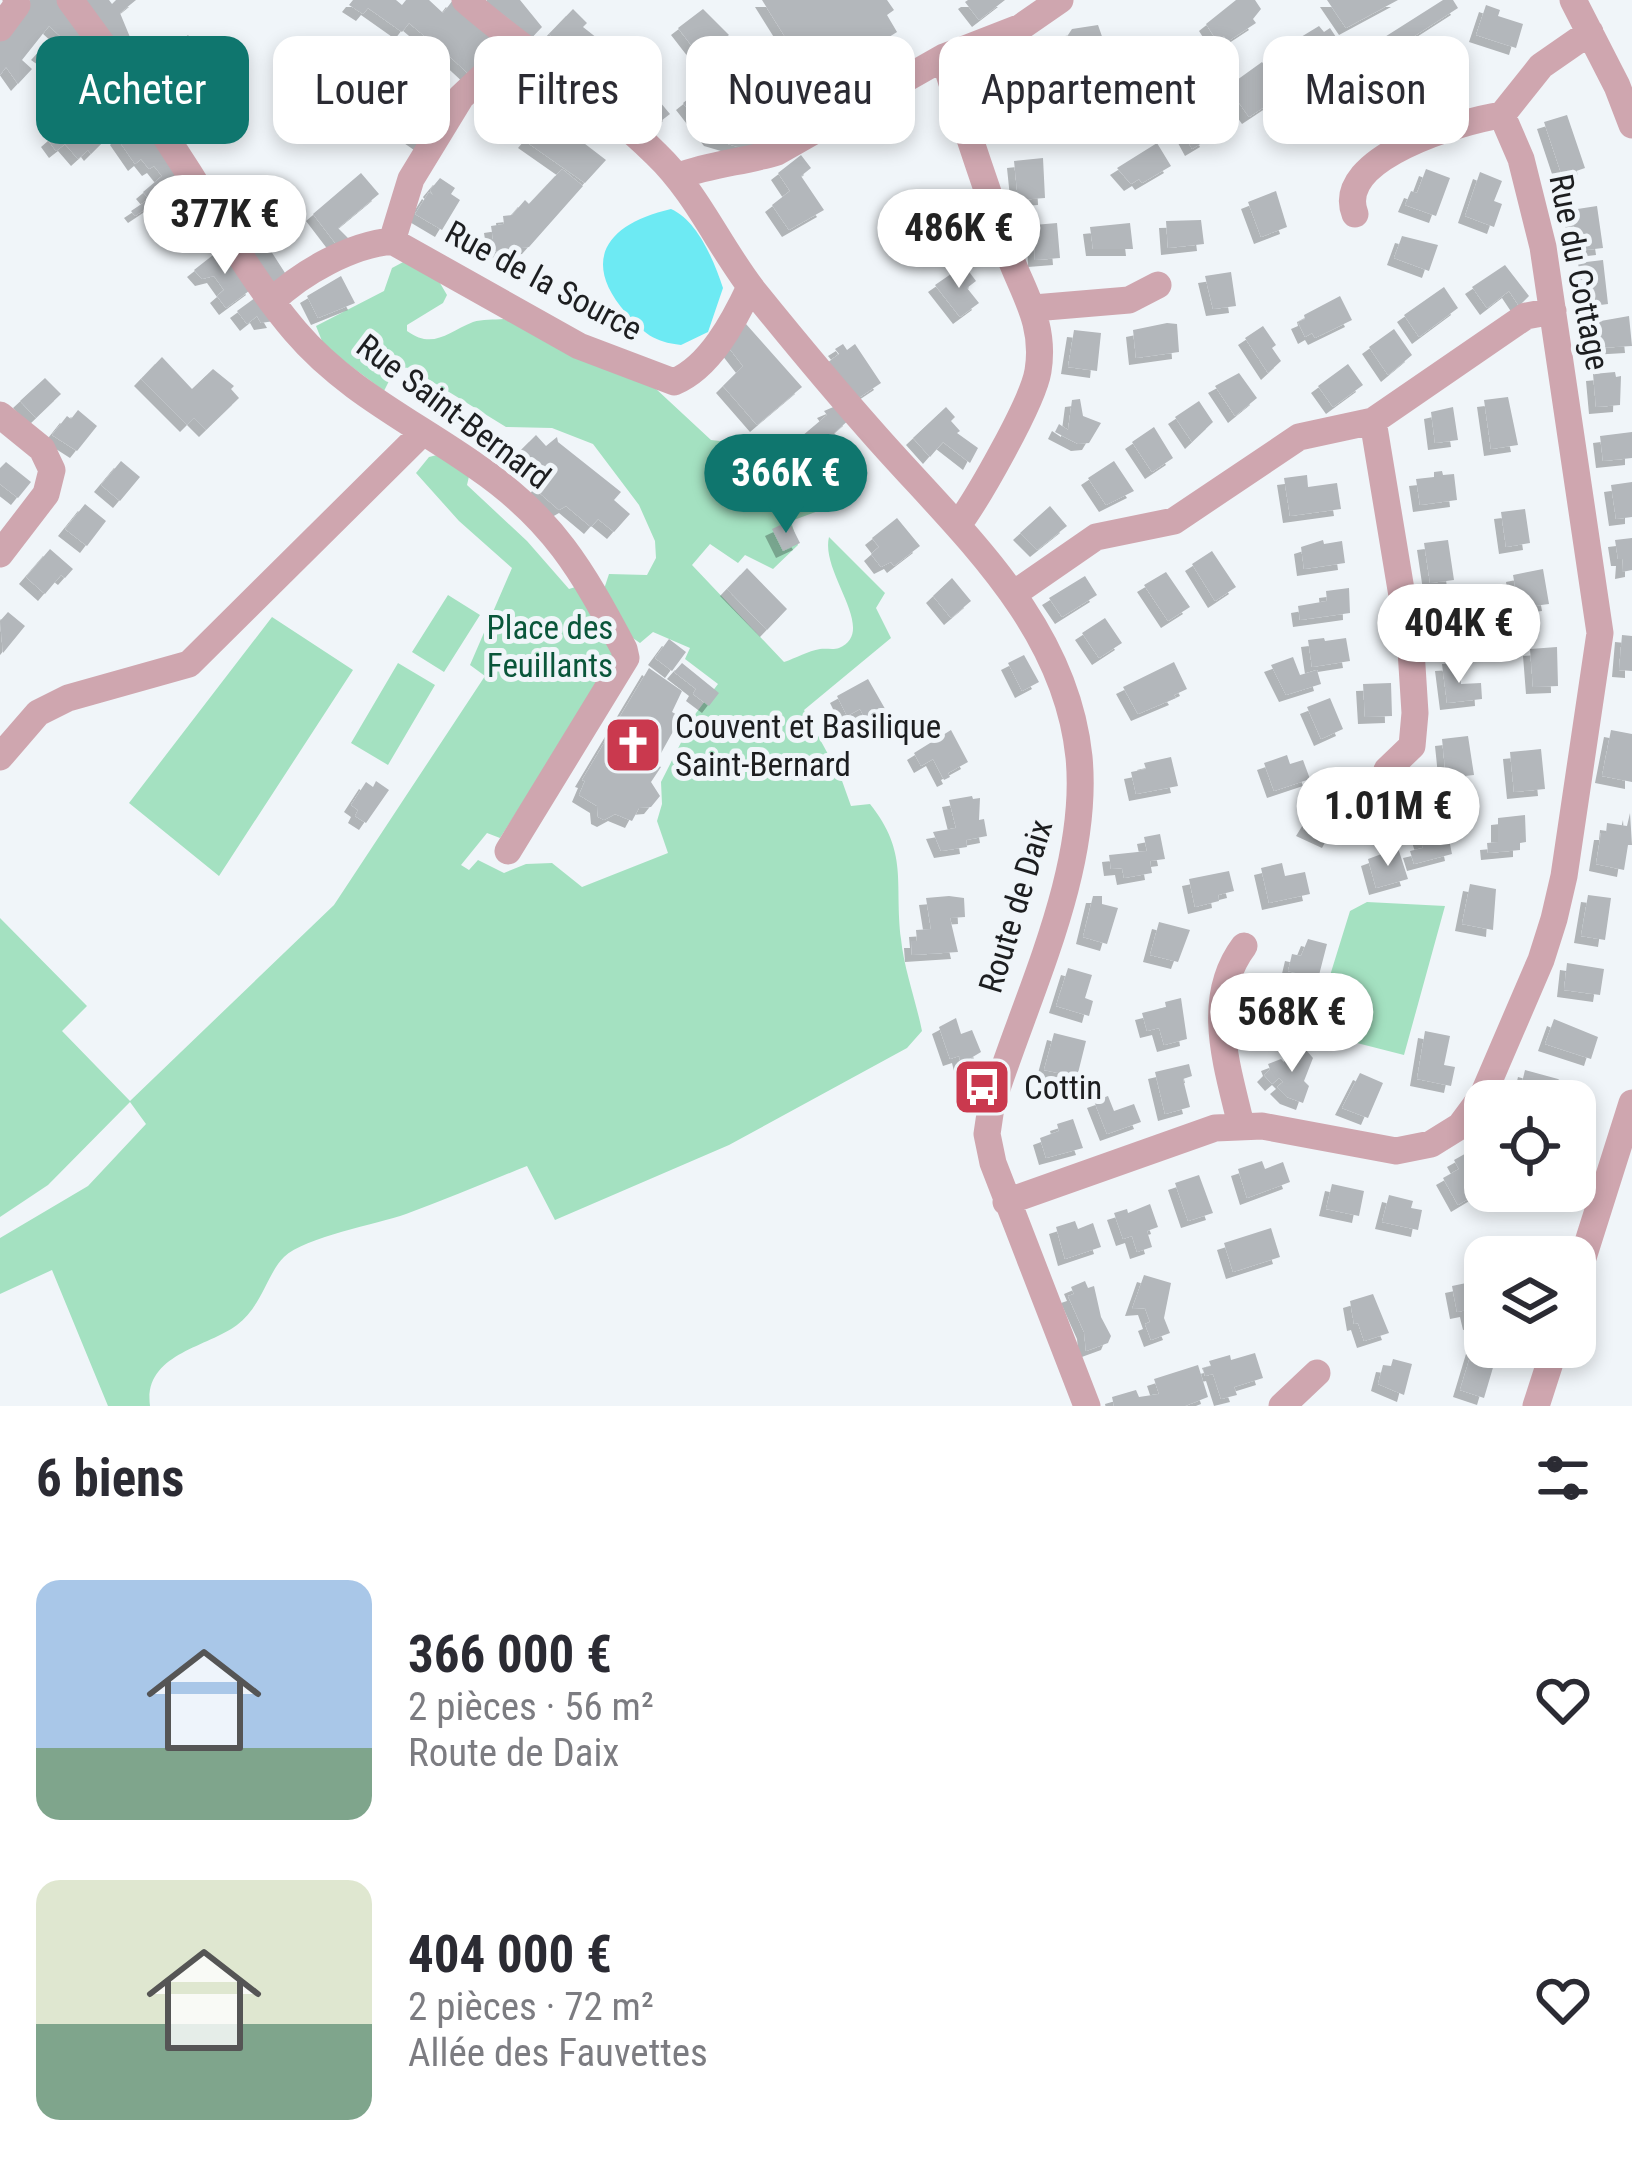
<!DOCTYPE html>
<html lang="fr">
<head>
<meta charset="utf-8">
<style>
	body { margin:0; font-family:"Roboto Condensed",sans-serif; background:#f7f7f7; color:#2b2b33; height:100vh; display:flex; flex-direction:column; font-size:45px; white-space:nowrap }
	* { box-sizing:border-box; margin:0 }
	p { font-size:39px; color:#7c7c81 }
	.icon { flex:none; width:66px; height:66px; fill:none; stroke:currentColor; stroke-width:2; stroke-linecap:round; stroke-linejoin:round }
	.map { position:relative; height:1406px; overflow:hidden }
	.side { display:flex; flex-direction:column; background:#fff; flex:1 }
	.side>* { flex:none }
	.hud { position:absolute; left:36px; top:36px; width:1560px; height:108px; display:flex; gap:24px }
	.controls { position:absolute; left:1464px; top:1080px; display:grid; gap:24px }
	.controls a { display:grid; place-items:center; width:132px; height:132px; border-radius:24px; background:#fff; box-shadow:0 6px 18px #0003; font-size:60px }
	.price { position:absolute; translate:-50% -102px; padding:0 27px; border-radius:42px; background:#fff; color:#222; font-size:39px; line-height:78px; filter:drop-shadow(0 3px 6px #0008) }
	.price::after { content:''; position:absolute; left:50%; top:72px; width:36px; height:27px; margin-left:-18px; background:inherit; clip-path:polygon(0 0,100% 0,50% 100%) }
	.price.current { background:#0f766e; color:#fff }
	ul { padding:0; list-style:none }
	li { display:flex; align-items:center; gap:36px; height:300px; padding:0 36px }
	li span { display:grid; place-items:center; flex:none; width:336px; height:240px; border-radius:24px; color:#555 }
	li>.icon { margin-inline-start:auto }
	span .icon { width:144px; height:144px; fill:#fffc; stroke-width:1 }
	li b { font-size:51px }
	h2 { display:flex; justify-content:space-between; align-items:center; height:144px; padding:0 36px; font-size:51px }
	.chip { padding:0 42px; border-radius:24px; background:#fff; box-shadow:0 6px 18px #0003; font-size:42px; line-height:108px }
	.chip.current { background:#0f766e; color:#fff }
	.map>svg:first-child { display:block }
	.green { fill:#a4e1c1 }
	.water { fill:#6deaf3 }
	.building { fill:#b3b7bb; filter:url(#shadow) }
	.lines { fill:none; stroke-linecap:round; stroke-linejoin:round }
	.minor { stroke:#cfa6af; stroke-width:27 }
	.labels { text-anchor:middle; stroke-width:10; stroke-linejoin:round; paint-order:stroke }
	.street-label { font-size:33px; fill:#1d1e20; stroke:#f0f5f9 }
	.park-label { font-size:33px; fill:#0a563a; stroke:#f0f5f9 }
	.poi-label { font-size:33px; fill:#1d1e20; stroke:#f0f5f9; text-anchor:start }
</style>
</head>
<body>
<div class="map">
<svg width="1632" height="1406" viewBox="0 0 1632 1406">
	<defs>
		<filter id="shadow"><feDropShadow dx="-7" dy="7" stdDeviation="0" flood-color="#0004"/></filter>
	</defs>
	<rect width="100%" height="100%" fill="#f0f5f9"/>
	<path class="green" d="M407,260L437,278L447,295L443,303L407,325V331C433,350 448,332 473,322C482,319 494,320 504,319L655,388L711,440L778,448L796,469L813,454L846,489L821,510L791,521L798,545L773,569L745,555L738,563L710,544L692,565L784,662C796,658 808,651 820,649C826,648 833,650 839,648C879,631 820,573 829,537L885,593L876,608L891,638L804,710L841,778L851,806L870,804C909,853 894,882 901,939C904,969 916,1001 922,1031L907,1048L729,1145L555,1220L527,1166C487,1182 447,1199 406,1214C377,1224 305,1237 284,1257C268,1272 262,1306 237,1325C206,1348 143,1354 150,1406H108L52,1270L0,1294V1238L88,1186L146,1124L130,1102L48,1185L0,1217V918L87,1006L62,1031L130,1101L334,905L485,676L470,665L512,568L459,521L416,473L429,457L441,454L470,472L467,485L527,541L569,589L585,584L619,653L500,838L487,833L461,865L469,870L478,860L504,873L526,864L552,863L582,887L668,853L657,821L662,804L661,782L696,713L718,684L685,659L690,648L653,632L640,643L624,632L604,589L609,574L647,575L656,558L655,541L639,505L593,444L552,428L506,427L410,368L396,367L384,391L324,346L316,326L384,291L392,268Z
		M448,595L480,615L444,672L412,652Z
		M272,617L353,670L219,876L129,803Z
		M398,663L435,685L388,765L351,743Z
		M1367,902L1445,906L1404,1055L1357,1043L1334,1012L1328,982L1350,911Z"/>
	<path class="water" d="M671,209C698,221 714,261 723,288L708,332L681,345C654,342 643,333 626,313C579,259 609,223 671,209Z"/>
	<path class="building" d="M30,0H65L186,182L135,216L131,211L149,199L143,192L162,176L154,166L149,169L141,159L135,164L117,138L122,133L114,124L116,129L91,154L88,150L78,159L65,144L56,151L48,140L70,121L81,134L97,121L91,113L107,99L97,85L106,79L100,71L89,80L79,72L70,86L83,95L68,116L48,88L62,70L38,53L51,39L55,43L60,36L49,26L22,60L32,69L18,84L6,67L0,75V40Z
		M78,0H109L112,4L116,0H136L120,13L132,42L117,52Z
		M353,0H396L402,5L406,0H429L443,13L453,0L505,48L473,78L447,54L443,60L438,56L442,51L409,23L402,32L368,8L363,14L349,5Z
		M487,0H520L542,27L525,45L509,19L501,13L497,17L484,4Z
		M762,0H887L894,10L887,15L897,32L870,49L873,54L861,62L858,57L785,103L773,81L768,84L765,80L769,77L765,69L792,48Z
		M968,0H1005L979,20L965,2Z
		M1236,0H1255L1261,9L1253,19L1256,23L1227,42L1224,36L1217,41L1206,24Z
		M1327,0H1398L1346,28Z
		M1443,0H1453L1458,8L1388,53L1380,40Z
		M1486,5L1500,10L1498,16L1523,24L1516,48L1476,35Z
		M573,9L587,23L583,27L616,53L610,61L616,66L605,79L565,45L546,64L536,55L553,38L549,34Z
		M703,9L729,35L725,38L734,48L724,56L735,69L743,62L748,69L735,80L719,60L709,68L678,28Z
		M1098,25L1105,45L1092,47L1094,58L1074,61L1068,35L1072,29Z
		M1319,26L1324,32L1330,28L1338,40L1341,48L1336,51L1340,57L1249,117L1230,90L1239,84L1237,80L1262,62L1265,66L1280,55L1278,51Z
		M188,35L204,55L197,60L200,63L175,78L159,59Z
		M1185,38L1199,62L1186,69L1172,45Z
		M1454,43L1464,59L1458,63L1469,81L1449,94L1427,60Z
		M405,48L437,72L427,84L453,101L445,112L423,96L410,117L430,131L421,143L395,125L392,130L377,119L399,85L386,76L391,69L405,78L413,68L402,54Z
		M514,57L582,106L563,127L606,160L585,183L525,141L543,120L512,99L515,96L496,79Z
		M1102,65L1112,84L1081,100L1071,82Z
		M1146,66L1168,106L1183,97L1207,140L1192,149L1173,114L1159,122L1132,73Z
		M1391,76L1409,90L1388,118L1370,104Z
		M698,91L716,115L733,126L760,134L755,152L711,139L683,103Z
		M1020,94L1026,132L995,137L989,99Z
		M660,102L670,114L652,128L640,119Z
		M1567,115L1585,168L1562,176L1544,122Z
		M1157,143L1171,166L1142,183L1139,179L1131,184L1117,168Z
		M801,155L811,168L801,176L824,210L789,230L772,205L790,191L778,173Z
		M1043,158L1045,198L1018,200L1014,161Z
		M562,169L583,186L529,247L481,253L473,247L477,241L493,239L491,226L504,224L503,216L512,215L525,200L529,204Z
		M1426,169L1450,178L1436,216L1405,205L1411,191L1417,193Z
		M1480,172L1502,181L1494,201L1502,204L1494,227L1465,216Z
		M361,173L379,194L338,228L352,242L339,248L313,214Z
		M440,178L455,188L451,194L460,200L442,230L415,214L429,192L433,195L430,190Z
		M1276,191L1287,227L1261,237L1248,202Z
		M1597,206L1603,248L1577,251L1571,210Z
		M251,220L287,276L271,287L234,232Z
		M1201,220L1204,244L1168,248L1166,221Z
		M1057,223L1060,258L1035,260L1034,225Z
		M1130,223L1133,249H1093L1090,227Z
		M1402,236L1438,245L1429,271L1394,258Z
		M222,248L253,288L226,308L217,296L224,290L214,276L202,279L194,270Z
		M1603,260L1608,304L1585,307L1578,263Z
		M964,265L976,281L967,288L979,303L960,317L935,285Z
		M1505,265L1529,296L1519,306L1509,291L1487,308L1472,287Z
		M1231,272L1236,306L1213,309L1205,276Z
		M341,276L355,303L318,318L307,296Z
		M1444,287L1458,308L1419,337L1404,315Z
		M259,295L274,321L261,323L257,316L247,324L237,311Z
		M1340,296L1352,320L1315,338L1312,333L1305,337L1298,322L1305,319L1304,315Z
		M1629,316L1632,346L1598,348L1595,322Z
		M1167,323L1177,324L1179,352L1136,358L1133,330Z
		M746,324L802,387L757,425L723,386L743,366L729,348Z
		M1263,326L1276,345L1272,348L1281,361L1268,373L1245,338Z
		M1394,329L1412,355L1388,375L1369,347Z
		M1074,330L1101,333L1097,371L1068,367Z
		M843,344L847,350L855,344L881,383L854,401L823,366L839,354L835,349Z
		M162,357L192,389L213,369L234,386L231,389L239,398L206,430L194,418L187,425L141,379Z
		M1348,364L1363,385L1333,407L1318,386Z
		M1615,372L1616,377L1621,376L1620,405L1596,407L1593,374Z
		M1239,373L1257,398L1235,416L1215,386Z
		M45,378L61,394L36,418L20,401Z
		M1508,397L1518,445L1491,449L1484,400Z
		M1080,399L1083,416L1101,423L1089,443L1078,444L1055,432L1059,424L1068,430L1072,400Z
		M1199,401L1213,422L1192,442L1175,417Z
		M838,405L850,419L834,433L842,442L839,445L855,465L846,472L850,477L841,489L833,479L837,476L823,458L820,461L812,452L795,466L783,452L827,415L824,411Z
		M946,407L955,417L951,421L960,431L957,433L978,448L970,463L943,442L930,457L913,438Z
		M1453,407L1458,440L1435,443L1431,412Z
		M78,410L97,426L77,451L52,435L67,416L71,419Z
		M1154,427L1173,458L1152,472L1132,442Z
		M1632,432V458L1603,461L1600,436Z
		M536,435L546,446L557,437L558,442L621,492L614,500L630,514L614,532L598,519L591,527L566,506L559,510L535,489L545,477L517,454Z
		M121,461L140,477L120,501L101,485Z
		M1114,461L1134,491L1106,505L1088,478Z
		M6,462L31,482L18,498L0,484V468Z
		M1442,471L1443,475L1454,474L1457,500L1420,505L1416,479L1434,477V472Z
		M1307,475L1308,487L1337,483L1341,509L1290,516L1284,478Z
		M1632,482V517L1616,519L1611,485Z
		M85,504L106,521L87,546L65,529Z
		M1050,506L1067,526L1037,550L1020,533Z
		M1525,509L1530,543L1506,547L1501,512Z
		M897,518L920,546L894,566L891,562L881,567L871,554L879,547L872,538Z
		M789,521L800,543L783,551L772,529Z
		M1632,538V570L1622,572L1623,559H1618L1615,540Z
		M1323,540L1324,544L1342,541L1345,563L1304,569L1301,547Z
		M1448,540L1454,580L1430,583L1424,543Z
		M50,549L73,569L65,578L61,575L45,594L26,577Z
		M1212,551L1236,587L1215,601L1192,564Z
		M747,568L787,609L767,630L727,589Z
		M1543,569L1549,604L1519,608L1513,575Z
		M1166,572L1190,607L1168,621L1144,585Z
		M1085,576L1097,595L1062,617L1049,598Z
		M952,578L971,601L951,618L933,596Z
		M1349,588L1350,613L1300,620L1298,606L1327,601L1326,591Z
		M1448,603L1449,607L1469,604L1472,626L1431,632L1427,606Z
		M8,612L25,626L3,653L0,621Z
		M1105,618L1122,643L1099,658L1082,633Z
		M1622,635L1632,636V671L1619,670Z
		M1324,638L1325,641L1346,638L1350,661L1312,667L1308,640Z
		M669,639L686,652L672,671L655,658Z
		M1557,647L1558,686L1533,687L1530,649Z
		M1024,655L1039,682L1022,691L1008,663Z
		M1293,657L1300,675L1317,670L1321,684L1286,695L1271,665Z
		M1174,662L1187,689L1174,695L1176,698L1138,714L1123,687Z
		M682,663L719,693L709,706L693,694L696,689L674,672Z
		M1459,663L1461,684L1481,683L1482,699L1447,703L1442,664Z
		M649,668L682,691L672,712L681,717L655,764L661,767L651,782L660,796L651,807L639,808L632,821L615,814L604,820L598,817L597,806L579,795L585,781L582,780Z
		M868,679L888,714L868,725L860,709L847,716L837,696Z
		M1391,683L1392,716L1365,717L1363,684Z
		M1330,698L1343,729L1321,739L1307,707Z
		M951,730L968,762L948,773L950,777L944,780L933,759L921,766L914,753Z
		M1611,730L1632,734V782L1602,776Z
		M1468,736L1474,775L1446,778L1442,739Z
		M1541,749L1545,789L1514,792L1510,752Z
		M1287,755L1290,764L1303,760L1310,779L1274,791L1264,763Z
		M1171,757L1178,786L1136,794L1131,772L1146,769L1144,763Z
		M376,781L389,790L366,823L355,816L358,810L351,805L366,782L373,787Z
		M972,796L973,799L980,798L979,820L984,819L987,836L966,840L967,847L941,851L933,832L956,828L949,800Z
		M1335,805L1345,811L1329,841L1303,829L1316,808L1329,816Z
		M1630,813L1632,845H1628L1624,870L1596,864L1601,833H1606L1607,823L1627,826Z
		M1525,815L1526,842L1520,843V850L1488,853L1487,843L1498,842V818Z
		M1445,820L1452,854L1414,864L1410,851L1423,848L1417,829Z
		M1160,834L1165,859L1150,861L1152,873L1124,878L1122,868L1111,869L1109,855L1147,851L1144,837Z
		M1398,848L1408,879L1376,888L1368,859Z
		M1282,863L1285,876L1305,872L1310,894L1269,903L1261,868Z
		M1229,871L1234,891L1218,895L1219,901L1195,907L1189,879Z
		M1470,884L1496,889L1493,930L1462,924Z
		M1588,895L1611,898L1605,940L1581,936Z
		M949,896L964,898L965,917L950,918L958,952L912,955L911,941H917L916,930L931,929L926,898Z
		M1093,896H1102V904L1118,908L1107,944L1083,937Z
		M1159,922L1190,930L1178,962L1150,955Z
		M1308,939L1327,944L1318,979L1288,971L1292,954L1301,956Z
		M1567,963L1604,969L1600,995L1564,990Z
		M1068,968L1092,975L1085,998L1093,1001L1089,1016L1056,1006Z
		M1181,998L1187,1039L1164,1045L1159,1028L1147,1031L1142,1013L1166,1007L1165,1002Z
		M1268,999L1287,1028L1259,1041L1246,1009Z
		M956,1018L961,1034L972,1030L981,1052L961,1064L959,1056L950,1059L939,1027Z
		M1554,1019L1598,1037L1591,1059L1545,1044Z
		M1425,1031L1450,1036L1444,1065L1455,1067L1451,1086L1417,1079Z
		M1054,1033L1086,1041L1077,1077L1044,1070Z
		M1296,1050L1301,1055L1306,1050L1313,1058L1304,1081L1309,1086L1303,1103L1287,1097L1277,1087L1283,1082L1279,1078L1272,1084L1264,1075L1270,1069L1268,1064L1281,1059L1284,1062Z
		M1189,1064L1192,1076L1183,1079L1190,1107L1165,1114L1155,1072Z
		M1525,1070L1558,1079L1576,1092L1569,1101H1528L1519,1095Z
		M1360,1073L1383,1083L1368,1118L1342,1108Z
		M1108,1096L1114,1111L1134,1104L1141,1122L1107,1134L1094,1101Z
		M1073,1119L1083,1148L1046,1158L1040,1138L1059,1131L1057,1124Z
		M1470,1151L1485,1176V1191H1492L1481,1198L1478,1193L1458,1205L1443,1178L1459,1169L1454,1160Z
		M1262,1161L1265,1169L1283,1162L1290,1182L1247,1198L1238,1169Z
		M1199,1175L1213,1213L1188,1221L1175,1183Z
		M1332,1184L1364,1191L1359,1216L1326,1209Z
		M1389,1195L1413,1201L1411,1208L1422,1210L1418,1230L1382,1222Z
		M1150,1204L1158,1227L1147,1231L1152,1247L1137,1252L1132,1236L1123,1239L1114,1213L1127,1209L1128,1213Z
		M1075,1221L1078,1229L1093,1223L1101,1247L1065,1259L1056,1227Z
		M1271,1228L1280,1257L1233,1272L1224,1243Z
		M1144,1275L1171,1283L1164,1318L1170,1333L1151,1340L1145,1324L1150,1322L1145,1308L1132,1309Z
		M1485,1279V1320L1470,1323L1467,1310L1457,1312L1452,1286L1471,1282L1472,1285Z
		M1085,1281L1088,1288L1094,1286L1101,1317L1111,1336L1108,1343L1086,1351L1084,1332L1068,1296L1074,1294L1071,1287Z
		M1373,1294L1389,1333L1364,1341L1358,1323L1354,1324L1350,1301Z
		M1473,1347L1497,1354L1484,1398L1460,1390Z
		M1255,1353L1263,1378L1234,1387L1237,1395L1221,1399L1213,1374L1205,1376L1203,1368L1211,1366L1209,1361L1230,1355L1231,1360Z
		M1393,1359L1412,1364L1404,1395L1378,1384L1383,1365L1391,1366Z
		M1198,1365L1208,1397L1185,1406H1114L1112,1397L1136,1390L1139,1397L1159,1394L1154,1379Z"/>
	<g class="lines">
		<path class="minor" d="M70,0C112,56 151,113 189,173C222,226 254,283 295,331C346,391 415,423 477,467C553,519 582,570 624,649L626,658L508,851
			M465,0C526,54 598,96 656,154C698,194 720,249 756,294C794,341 833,388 873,433C958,530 1065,621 1079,757C1090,872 1025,998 991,1107L987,1134L993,1163L1087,1406
			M1573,0L1617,86L1632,125
			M0,28L17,5L16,0
			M944,57C963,122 986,185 1007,249C1022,292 1046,322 1038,371C1033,402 978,498 958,525
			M679,176C711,164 744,162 777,152L944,57L1021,27L1060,0
			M1355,214C1333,158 1461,121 1502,115
			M392,241L411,179L461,97L516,45
			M272,301C302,272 351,245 392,241L579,346L674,382C710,367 734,321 750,287
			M1034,308L1129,300L1158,285
			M0,415L42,449L52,470L46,494L0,554
			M1373,421L1411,650L1415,713L1412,746L1387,770
			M1015,593L1096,537L1174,521L1299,437L1373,421L1526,316L1553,311
			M0,757L38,713L68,698L189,664L421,434
			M1241,1125C1227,1065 1204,999 1244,946
			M1006,1202L1215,1128L1262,1126L1396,1151L1431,1144L1460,1126L1483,1095L1541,960L1554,919L1564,876L1600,633L1543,247L1521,159L1502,115L1541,66L1590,32
			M1575,1283L1632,1103
			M1282,1406L1317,1373
			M1536,1406L1555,1347"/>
	</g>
	<defs>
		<symbol id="church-square" viewBox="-11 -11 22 22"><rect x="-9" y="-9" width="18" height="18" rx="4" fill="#ca394e" stroke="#f0f5f9"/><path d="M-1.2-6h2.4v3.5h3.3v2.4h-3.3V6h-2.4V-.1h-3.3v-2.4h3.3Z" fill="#fff"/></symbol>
		<symbol id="bus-square" viewBox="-11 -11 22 22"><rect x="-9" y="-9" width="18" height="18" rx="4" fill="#ca394e" stroke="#f0f5f9"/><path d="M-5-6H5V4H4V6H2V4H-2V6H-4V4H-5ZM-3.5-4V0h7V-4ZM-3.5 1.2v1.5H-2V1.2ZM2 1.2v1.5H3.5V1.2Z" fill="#fff"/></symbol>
	</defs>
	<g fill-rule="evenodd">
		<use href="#church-square" x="600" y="712" width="66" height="66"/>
		<use href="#bus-square" x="949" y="1054" width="66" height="66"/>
	</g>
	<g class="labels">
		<g class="street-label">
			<text transform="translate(1580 272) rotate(79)" y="12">Rue du Cottage</text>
			<text transform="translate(544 280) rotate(28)" y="12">Rue de la Source</text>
			<text transform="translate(454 411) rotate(37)" y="12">Rue Saint-Bernard</text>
			<text transform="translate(1015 906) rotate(-73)" y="12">Route de Daix</text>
		</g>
		<g class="park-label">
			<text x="550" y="639">Place des<tspan x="550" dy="38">Feuillants</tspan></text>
		</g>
		<g class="poi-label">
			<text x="675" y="738">Couvent et Basilique<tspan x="675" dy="38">Saint-Bernard</tspan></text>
			<text x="1024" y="1099">Cottin</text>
		</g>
	</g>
</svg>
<div class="controls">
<a><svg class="icon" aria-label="locate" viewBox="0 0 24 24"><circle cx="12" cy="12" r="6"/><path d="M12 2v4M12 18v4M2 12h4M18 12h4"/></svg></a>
<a><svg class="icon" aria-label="layers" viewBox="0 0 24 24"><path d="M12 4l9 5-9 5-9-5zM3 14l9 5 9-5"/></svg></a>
</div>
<b class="price" style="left:225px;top:277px">377K €</b>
<b class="price" style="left:959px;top:291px">486K €</b>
<b class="price current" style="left:786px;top:536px">366K €</b>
<b class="price" style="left:1459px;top:686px">404K €</b>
<b class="price" style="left:1388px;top:869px">1.01M €</b>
<b class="price" style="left:1292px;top:1075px">568K €</b>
<div class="hud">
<a class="chip current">Acheter</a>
<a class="chip">Louer</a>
<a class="chip">Filtres</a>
<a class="chip">Nouveau</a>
<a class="chip">Appartement</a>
<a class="chip">Maison</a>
</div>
</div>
<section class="side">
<h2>6 biens<svg class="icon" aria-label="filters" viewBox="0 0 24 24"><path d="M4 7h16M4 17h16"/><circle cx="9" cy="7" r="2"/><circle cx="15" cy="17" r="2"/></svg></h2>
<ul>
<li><span style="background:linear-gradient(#a9c7e8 70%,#7fa58c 0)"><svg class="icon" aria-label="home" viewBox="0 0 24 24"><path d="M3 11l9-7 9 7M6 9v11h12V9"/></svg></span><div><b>366 000 €</b><p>2 pièces · 56 m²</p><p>Route de Daix</p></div><svg class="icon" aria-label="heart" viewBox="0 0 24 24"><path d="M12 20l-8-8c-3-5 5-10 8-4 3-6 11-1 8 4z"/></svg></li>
<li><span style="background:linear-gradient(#dfe7d0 60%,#7fa58c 0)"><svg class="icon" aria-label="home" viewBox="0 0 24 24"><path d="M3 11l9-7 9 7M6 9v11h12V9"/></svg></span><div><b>404 000 €</b><p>2 pièces · 72 m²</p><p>Allée des Fauvettes</p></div><svg class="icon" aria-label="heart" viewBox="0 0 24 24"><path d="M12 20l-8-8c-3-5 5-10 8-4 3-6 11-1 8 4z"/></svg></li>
</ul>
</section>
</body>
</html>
